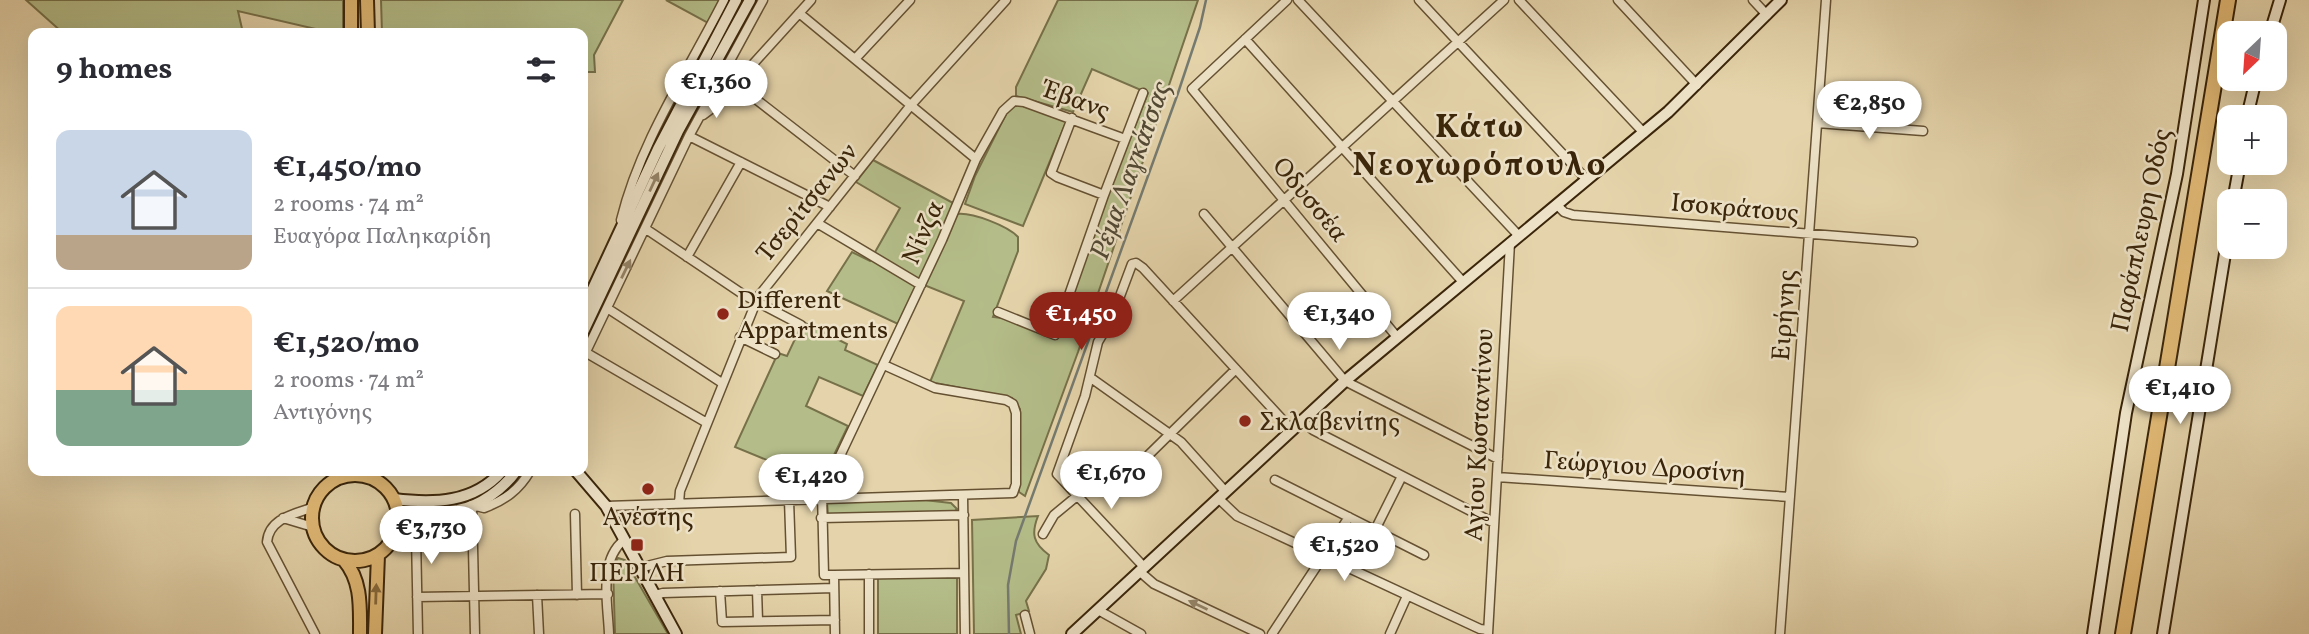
<!DOCTYPE html>
<html lang="en">
<head>
<meta charset="utf-8">
<style>
	body { margin:0; font-family:Vollkorn,serif; background:#f2f2f3; color:#2b2b33; height:100vh; display:flex; flex-direction:column; font-size:26px; white-space:nowrap }
	* { box-sizing:border-box; margin:0 }
	p { font-size:23px; color:#7c7c81 }
	.icon { flex:none; width:38px; height:38px; fill:none; stroke:currentColor; stroke-width:2; stroke-linecap:round; stroke-linejoin:round }
	.map { position:relative; flex:1; overflow:hidden }
	.details { position:absolute; left:28px; top:28px; width:560px; height:448px; display:flex; flex-direction:column; background:#fff; border-radius:14px; box-shadow:0 7px 28px #0002 }
	.details>* { flex:none }
	.needle { width:46px; rotate:205deg }
	.tools { position:absolute; left:2217px; top:21px; display:grid; gap:14px }
	.tools a { display:grid; place-items:center; width:70px; height:70px; border-radius:14px; background:#fff; box-shadow:0 7px 28px #0002; font-size:35px }
	.price { position:absolute; translate:-50% -60px; padding:0 16px; border-radius:24px; background:#fff; color:#222; font-size:23px; line-height:46px; filter:drop-shadow(0 2px 4px #0008) }
	.price::after { content:''; position:absolute; left:50%; top:42px; width:21px; height:16px; margin-left:-10px; background:inherit; clip-path:polygon(0 0,100% 0,50% 100%) }
	.price.on { background:#8f2418; color:#fff }
	ul { padding:0; list-style:none }
	li { display:flex; align-items:center; gap:21px; height:175px; padding:0 28px }
	li+li { border-top:2px solid #e1e1e2 }
	li span { display:grid; place-items:center; flex:none; width:196px; height:140px; border-radius:14px; color:#555 }
	li>.icon { margin-inline-start:auto }
	span .icon { width:84px; height:84px; fill:#fffc; stroke-width:1 }
	li b { font-size:30px }
	h2 { display:flex; justify-content:space-between; align-items:center; height:84px; padding:0 28px; font-size:30px }
	.map>svg:first-child { display:block }
	.green { fill:#b4bd89; stroke:#77714a; stroke-width:2 }
	.lines { fill:none; stroke-linecap:round; stroke-linejoin:round }
	.stream { stroke:#757b71; stroke-width:2.5 }
	.street-casing { stroke:#655132; stroke-width:11 }
	.secondary-casing { stroke:#3a250a; stroke-width:14 }
	.primary-casing { stroke:#3a250a; stroke-width:16 }
	.highway-casing { stroke:#3a250a; stroke-width:18 }
	.street { stroke:#eee3c8; stroke-width:8 }
	.secondary { stroke:#eee3c8; stroke-width:10 }
	.primary { stroke:#e2ba76; stroke-width:12 }
	.highway { stroke:#e2ba76; stroke-width:14 }
	.oneway { fill:#948469 }
	.oneway2 { fill:#86683b }
	.poi-dot { fill:#8f2418; stroke:#eee3c8; stroke-width:2.5 }
	.labels { text-anchor:middle; stroke-width:5; stroke-linejoin:round; paint-order:stroke }
	.street-label { font-size:26px; fill:#3a250a; stroke:#eee3c8 }
	.poi-label { font-size:26px; fill:#3a250a; stroke:#eee3c8; text-anchor:start }
	.water-label { font-size:28px; font-style:italic; fill:#524935; stroke:#eee3c8 }
	.district-label { font-size:33px; font-weight:bold; letter-spacing:2px; fill:#3a250a; stroke:#eee3c8 }
</style>
</head>
<body>
<div class="map">
<svg width="2309" height="634" viewBox="0 0 2309 634">
	<rect width="100%" height="100%" fill="#e5d4ab"/>
	<filter id="stains"><feTurbulence type="fractalNoise" baseFrequency=".00286" numOctaves="4"/><feColorMatrix values="0 0 0 0 .2 0 0 0 0 .09 0 0 0 0 .02 0 0 0 .5 -.17"/></filter>
	<radialGradient id="worn" r=".72"><stop offset=".6" stop-color="#630" stop-opacity="0"/><stop offset="1" stop-color="#630" stop-opacity=".3"/></radialGradient>
	<path class="green" d="M26,0H343V33H333L238,11L243,33H63Z
		M381,0H623L594,55L595,72H583V33H382Z
		M666,0H720L708,23Z
		M1058,0H1198L1078,352L1025,496L1019,492L1020,409L1012,398L930,382L964,301L924,285L957,214C972,212 1008,226 1018,237V251L993,317L1009,319L1057,339L1114,179L1148,93L1092,69L1073,112L1016,96V87Z
		M1017,104L1067,120L1023,226L965,204L975,176L1008,110Z
		M873,160L955,204L898,324L827,291L852,252L870,261L900,208L856,182Z
		M803,322L847,344L845,350L878,365L863,396L819,377L806,406L848,426L821,482L735,447L778,353L787,356Z
		M924,500L951,503L957,509L954,512L828,515L827,502Z
		M1038,516C1031,534 1033,543 1049,555L1046,569L1026,601L1029,611L1016,615L1021,634H974L972,520Z
		M618,558L625,560L668,634H615L613,567Z
		M878,578H957V634H878Z"/>
	<g class="lines">
		<path class="stream" d="M1009,634L1008,585L1016,541L1178,93L1200,27L1206,0"/>
		<defs>
			<path id="street" d="M1287,0L1192,89L1397,337
				M1298,0L1519,236
				M1419,0L1587,180
				M1519,0L1644,133
				M1618,0L1697,85
				M1753,0L1767,15
				M799,13L976,159
				M1245,39L1463,282
				M855,59L910,0
				M735,83L855,176
				M703,115L715,106L811,0
				M1072,118L1051,173L1057,177L1104,195
				M1817,123L1923,131
				M689,136L830,207
				M1557,205L1564,212L1573,215L1913,242
				M1204,214L1345,381L1498,459
				M621,220C640,142 688,71 724,0
				M817,223L921,285
				M646,229L744,295L801,325
				M687,257L741,162
				M1173,301L1504,0
				M607,308L722,383
				M998,312L1055,335L1104,195L1143,93
				M740,337L775,354
				M585,352L707,423
				M583,358L689,136L763,0
				M1091,378L1181,442L1225,491
				M1301,420L1313,430L1494,523
				M1497,477L1790,497
				M1275,480L1424,555
				M1119,484L1236,369
				M963,496L965,634
				M1218,498L1237,516L1480,629L1488,630
				M679,503L680,491L758,297L911,105L1006,0
				M606,506L1013,493L1016,484V413L1013,404L1006,400L935,388L884,365
				M314,507C295,514 269,518 267,542L315,634
				M575,514L577,595
				M283,518L313,527
				M821,518L964,515
				M1375,530L1402,476
				M1043,534L1054,515L1077,496
				M416,536L418,634
				M1144,567L1057,474L1085,396L1098,342L1111,320L1132,264L1136,263L1143,268L1291,429
				M639,568L667,561L791,557L789,500
				M1139,571L1154,584L1260,634
				M869,574V634
				M834,575L964,573
				M757,590L758,621
				M720,591L722,622L835,620
				M537,595L539,634
				M655,595L663,593L834,588
				M417,597L608,594
				M1098,610L1141,634
				M1025,615L1030,634
				M475,634L472,505L484,508C505,500 519,490 530,471
				M609,634C608,604 598,561 624,540
				M835,634L834,575H824L822,494L942,240L976,159L1003,111L1014,101L1024,102L1125,139
				M1272,634L1349,517
				M1390,634L1407,596
				M1488,634L1510,243
				M1780,634L1826,0"/>
			<path id="secondary" d="M2270,33L2280,0
				M2247,117L2256,79
				M2233,201L2240,163
				M583,310L658,149L736,0
				M583,332L678,131L750,0
				M576,471L606,506L676,634
				M394,499C434,504 474,503 502,471
				M397,530C419,509 430,514 458,510C480,506 503,489 516,471
				M1072,634L1345,381L1668,112L1781,0
				M2093,634L2126,413L2177,174L2204,0
				M2163,634L2230,223"/>
			<path id="primary" d="M351,0V33
				M367,0L368,33
				M312 518a43 43 0 1 1 86 0a43 43 0 1 1-86 0Z
				M344,560C362,581 360,607 360,634
				M375,634L378,555"/>
			<path id="highway" d="M2123,634L2228,0"/>
		</defs>
		<use href="#street" class="street-casing"/>
		<use href="#secondary" class="secondary-casing"/>
		<use href="#primary" class="primary-casing"/>
		<use href="#highway" class="highway-casing"/>
		<use href="#street" class="street"/>
		<use href="#secondary" class="secondary"/>
		<use href="#primary" class="primary"/>
		<use href="#highway" class="highway"/>
	</g>
	<defs><path id="oneway-solid" d="M-6-.8H1V-3.2L6.5 0L1 3.2V.8H-6Z" transform="scale(1.75)"/></defs>
	<g class="oneway">
		<use href="#oneway-solid" transform="translate(654 182) rotate(-65)"/>
		<use href="#oneway-solid" transform="translate(626 269) rotate(-64)"/>
		<use href="#oneway-solid" transform="translate(1198 605) rotate(-155)"/>
	</g>
	<use class="oneway2" href="#oneway-solid" transform="translate(376 594) rotate(-88)"/>
	<g class="poi-dot">
		<circle cx="723" cy="314" r="7"/>
		<circle cx="1245" cy="421" r="7"/>
		<circle cx="648" cy="489" r="7"/>
		<rect x="630" y="538" width="14" height="14" rx="3.5"/>
	</g>
	<g class="labels">
		<g class="street-label">
			<text transform="translate(1077 99) rotate(20)" y="9">Έβανς</text>
			<text transform="translate(1311 199) rotate(50)" y="9">Οδυσσέα</text>
			<text transform="translate(806 202) rotate(-51)" y="9">Τσερίτσανων</text>
			<text transform="translate(1735 207) rotate(5)" y="9">Ισοκράτους</text>
			<text transform="translate(2140 230) rotate(-78)" y="9">Παράπλευρη Οδός</text>
			<text transform="translate(922 232) rotate(-66)" y="9">Νίνζα</text>
			<text transform="translate(1783 315) rotate(-86)" y="9">Ειρήνης</text>
			<text transform="translate(1478 435) rotate(-87)" y="9">Αγίου Κωσταντίνου</text>
			<text transform="translate(1645 466) rotate(4)" y="9">Γεώργιου Δροσίνη</text>
		</g>
		<g class="poi-label">
			<text x="737" y="308">Different<tspan x="737" dy="30">Appartments</tspan></text>
			<text x="1259" y="430">Σκλαβενίτης</text>
			<text x="648" y="525" text-anchor="middle">Ανέστης</text>
			<text x="637" y="581" text-anchor="middle">ΠΕΡΙΔΗ</text>
		</g>
		<g class="water-label">
			<text transform="translate(1129 170) rotate(-70)" y="10">Ρέμα Λαγκάτσας</text>
		</g>
		<g class="district-label">
			<text x="1480" y="137">Κάτω<tspan x="1480" dy="38">Νεοχωρόπουλο</tspan></text>
		</g>
	</g>
	<rect width="100%" height="100%" filter="url(#stains)"/>
	<rect width="100%" height="100%" fill="url(#worn)"/>
</svg>
<div class="tools">
<a><svg class="needle" viewBox="-14 -14 28 28"><path d="M0-13l5 13h-10z" fill="#e53935"/><path d="M0 13l5-13h-10z" fill="#7c7c81"/></svg></a>
<a>+</a>
<a>−</a>
</div>
<b class="price" style="left:716px;top:120px">€1,360</b>
<b class="price" style="left:1869px;top:141px">€2,850</b>
<b class="price on" style="left:1081px;top:352px">€1,450</b>
<b class="price" style="left:1339px;top:352px">€1,340</b>
<b class="price" style="left:2180px;top:426px">€1,410</b>
<b class="price" style="left:1111px;top:511px">€1,670</b>
<b class="price" style="left:811px;top:514px">€1,420</b>
<b class="price" style="left:431px;top:566px">€3,730</b>
<b class="price" style="left:1344px;top:583px">€1,520</b>
<section class="details">
<h2>9 homes<svg class="icon" aria-label="filters" viewBox="0 0 24 24"><path d="M4 7h16M4 17h16"/><circle cx="9" cy="7" r="2"/><circle cx="15" cy="17" r="2"/></svg></h2>
<ul>
<li><span style="background:linear-gradient(#c9d6e8 75%,#b9a48a 0)"><svg class="icon" aria-label="home" viewBox="0 0 24 24"><path d="M3 11l9-7 9 7M6 9v11h12V9"/></svg></span><div><b>€1,450/mo</b><p>2 rooms · 74 m²</p><p>Ευαγόρα Παληκαρίδη</p></div></li>
<li><span style="background:linear-gradient(#ffd9b3 60%,#7fa58c 0)"><svg class="icon" aria-label="home" viewBox="0 0 24 24"><path d="M3 11l9-7 9 7M6 9v11h12V9"/></svg></span><div><b>€1,520/mo</b><p>2 rooms · 74 m²</p><p>Αντιγόνης</p></div></li>
</ul>
</section>
</div>
</body>
</html>
